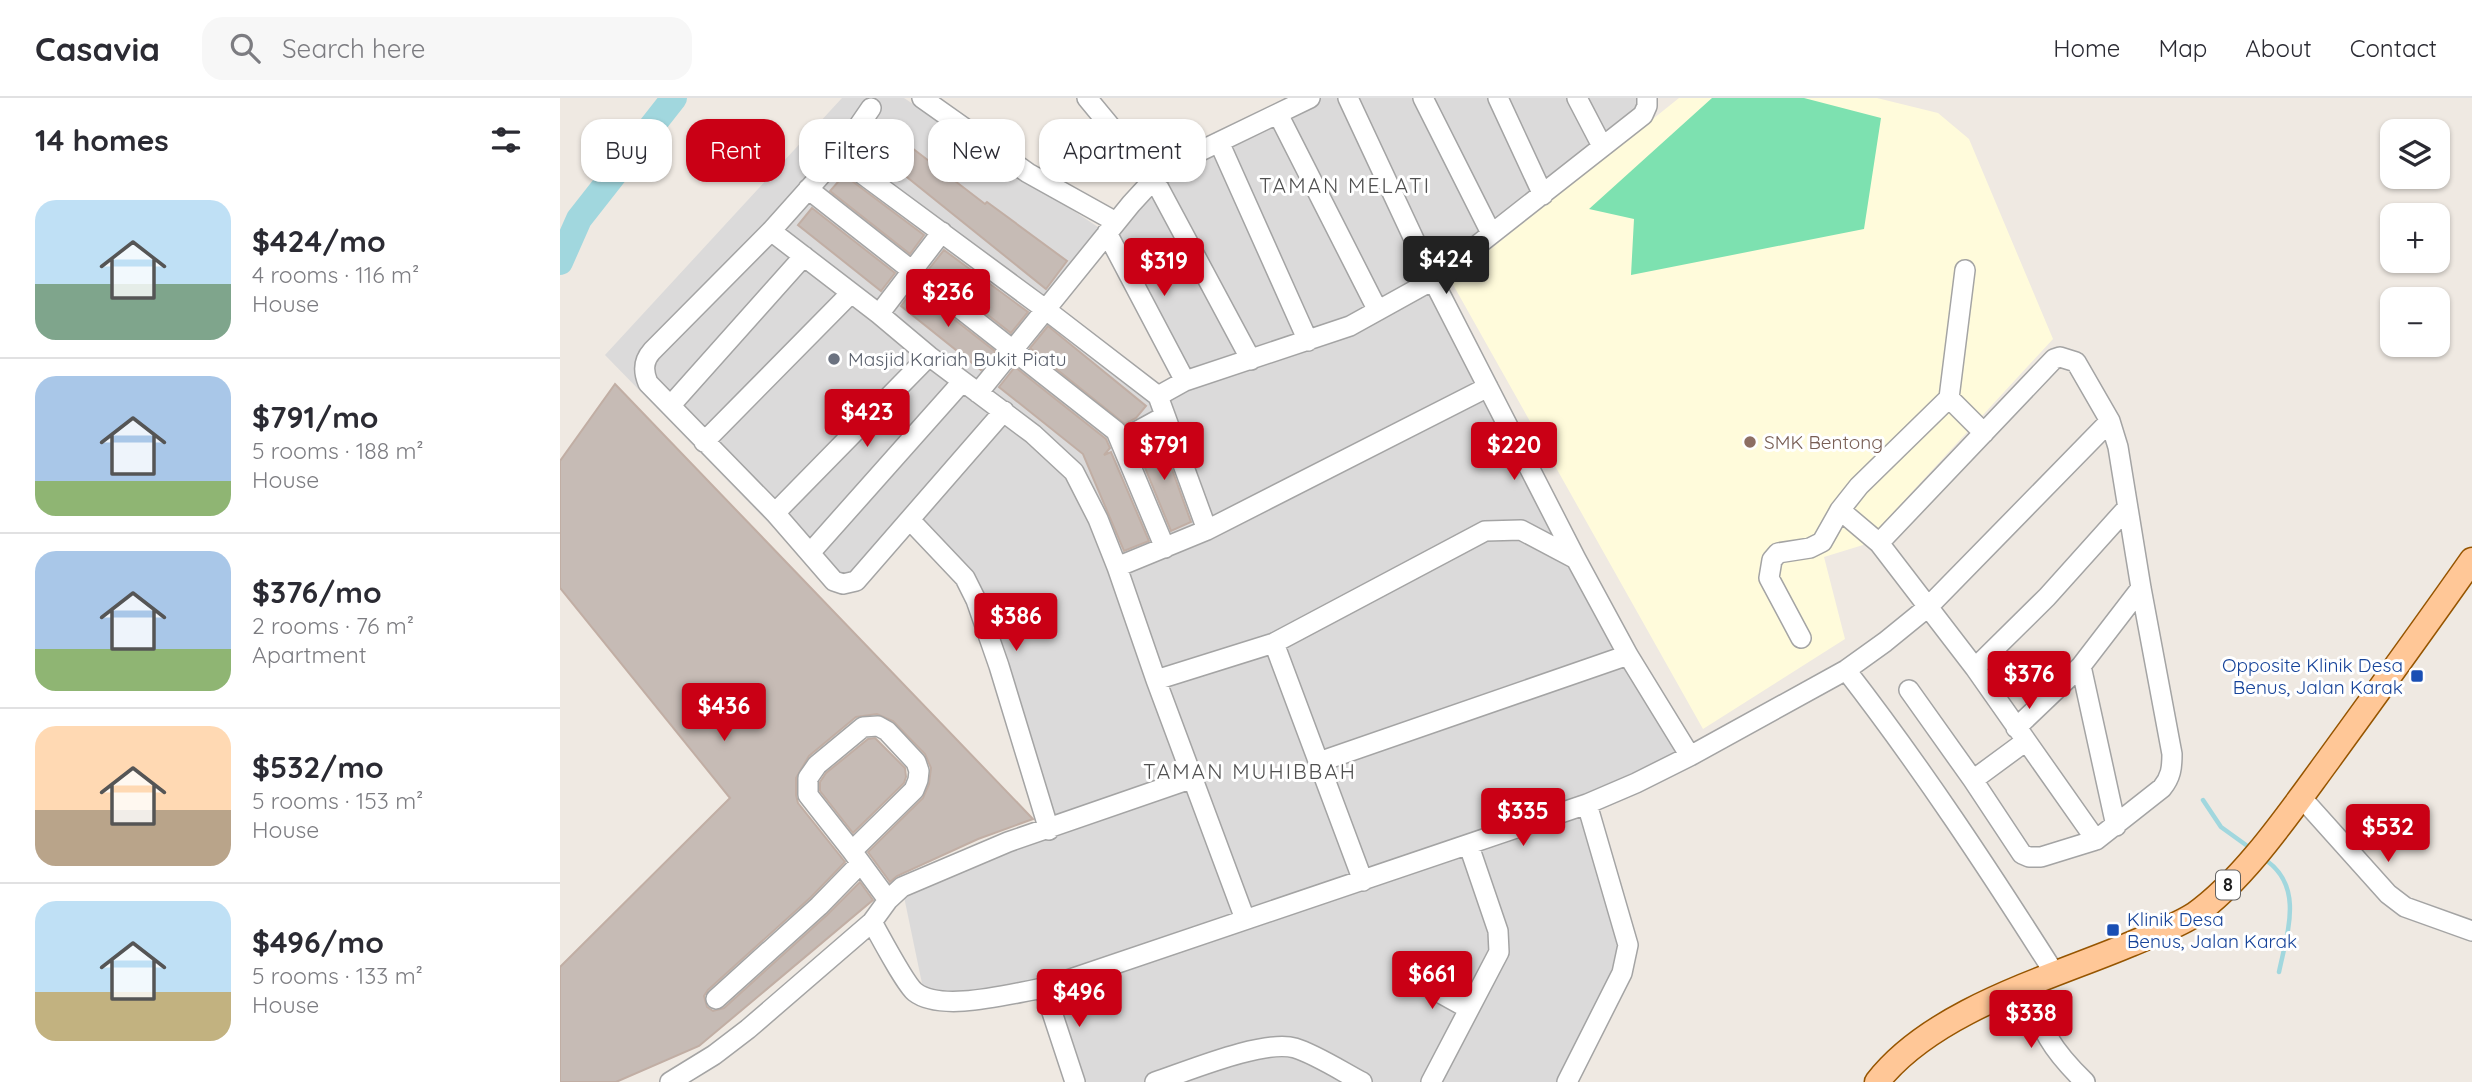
<!DOCTYPE html>
<html lang="en">
<head>
<meta charset="utf-8">
<style>
	body { margin:0; font-family:Quicksand,sans-serif; background:#f7f7f7; color:#2b2b33; height:100vh; display:flex; flex-direction:column; font-size:26px; white-space:nowrap }
	* { box-sizing:border-box; margin:0 }
	p { font-size:23px; color:#7c7c81 }
	.icon { flex:none; width:38px; height:38px; fill:none; stroke:currentColor; stroke-width:2; stroke-linecap:round; stroke-linejoin:round }
	.map { position:relative; flex:1; overflow:hidden }
	.sheet { display:flex; flex-direction:column; background:#fff; width:560px }
	.sheet>* { flex:none }
	.guide { position:absolute; left:21px; top:21px; width:665px; height:63px; display:flex; gap:14px }
	.buttons { position:absolute; left:1820px; top:21px; display:grid; gap:14px }
	.buttons a { display:grid; place-items:center; width:70px; height:70px; border-radius:14px; background:#fff; box-shadow:0 2px 5px #0004; font-size:35px }
	.price { position:absolute; translate:-50% -60px; padding:0 16px; border-radius:7px; background:#ca0015; color:#fff; font-size:23px; line-height:46px; filter:drop-shadow(0 2px 4px #0008) }
	.price::after { content:''; position:absolute; left:50%; top:42px; width:21px; height:16px; margin-left:-10px; background:inherit; clip-path:polygon(0 0,100% 0,50% 100%) }
	.price.selected { background:#222; color:#fff }
	ul { padding:0; list-style:none }
	li { display:flex; align-items:center; gap:21px; height:175px; padding:0 35px }
	li+li { border-top:2px solid #e1e1e2 }
	li span { display:grid; place-items:center; flex:none; width:196px; height:140px; border-radius:21px; color:#555 }
	li>.icon { margin-inline-start:auto }
	span .icon { width:84px; height:84px; fill:#fffc; stroke-width:1 }
	li b { font-size:30px }
	h2 { display:flex; justify-content:space-between; align-items:center; height:84px; padding:0 35px; font-size:30px }
	.tag { padding:0 24px; border-radius:21px; background:#fff; box-shadow:0 2px 5px #0004; font-size:24px; line-height:63px }
	.tag.selected { background:#ca0015; color:#fff }
	header { display:flex; align-items:center; gap:42px; box-sizing:border-box; height:98px; padding:0 35px; background:#fff; border-bottom:2px solid #e1e1e2 }
	header strong { font-size:33px }
	nav { display:flex; gap:38px; margin-inline-start:auto; font-size:24px }
	.search { width:490px; height:63px; background:#f7f7f7; display:flex; align-items:center; gap:18px; box-sizing:border-box; padding:0 24px; border-radius:21px; color:#7c7c81; font-size:26px }
	main { display:flex; flex:1; min-height:0 }
	.map>svg:first-child { display:block }
	.residential { fill:#dbdada; fill-rule:evenodd }
	.education { fill:#fffbdb }
	.pitch { fill:#7de1b0 }
	.lines { fill:none; stroke-linecap:round; stroke-linejoin:round }
	.stream { stroke:#a1d7de; stroke-width:4.5 }
	.river { stroke:#a1d7de; stroke-width:26 }
	.building { fill:#c6bbb5; stroke:#c1aea4; stroke-width:2 }
	.minor-casing { stroke:#a4a4a4; stroke-width:22 }
	.major-casing { stroke:#965500; stroke-width:27 }
	.minor { stroke:#fff; stroke-width:19 }
	.major { stroke:#ffc797; stroke-width:24 }
	.worship-dot { fill:#6b7280; stroke:#fff; stroke-width:2.5 }
	.education-dot { fill:#8d6e63; stroke:#fff; stroke-width:2.5 }
	.transit-dot { fill:#1a4fb4; stroke:#fff; stroke-width:2.5 }
	.labels { text-anchor:middle; stroke-width:6; stroke-linejoin:round; paint-order:stroke }
	.shield { fill:#fff; stroke:#616161; stroke-width:2 }
	.shield-label { font-size:18px; font-weight:bold; fill:#1d1d1d }
	.worship-label { font-size:19px; fill:#5b616d; stroke:#fff; text-anchor:start }
	.education-label { font-size:19px; fill:#785e54; stroke:#fff; text-anchor:start }
	.transit-label { font-size:19px; fill:#164399; stroke:#fff; text-anchor:end }
	.neighbourhood-label { font-size:21px; letter-spacing:2px; fill:#505050; stroke:#fff }
</style>
</head>
<body>
<header>
<strong>Casavia</strong>
<div class="search"><svg class="icon" aria-label="search" viewBox="0 0 24 24"><circle cx="10" cy="10" r="6"/><path d="M15 15l6 6"/></svg>Search here</div>
<nav><a>Home</a><a>Map</a><a>About</a><a>Contact</a></nav>
</header>
<main>
<section class="sheet">
<h2>14 homes<svg class="icon" aria-label="filters" viewBox="0 0 24 24"><path d="M4 7h16M4 17h16"/><circle cx="9" cy="7" r="2"/><circle cx="15" cy="17" r="2"/></svg></h2>
<ul>
<li><span style="background:linear-gradient(#bfe0f5 60%,#7fa58c 0)"><svg class="icon" aria-label="home" viewBox="0 0 24 24"><path d="M3 11l9-7 9 7M6 9v11h12V9"/></svg></span><div><b>$424/mo</b><p>4 rooms · 116 m²</p><p>House</p></div></li>
<li><span style="background:linear-gradient(#a9c7e8 75%,#8fb573 0)"><svg class="icon" aria-label="home" viewBox="0 0 24 24"><path d="M3 11l9-7 9 7M6 9v11h12V9"/></svg></span><div><b>$791/mo</b><p>5 rooms · 188 m²</p><p>House</p></div></li>
<li><span style="background:linear-gradient(#a9c7e8 70%,#8fb573 0)"><svg class="icon" aria-label="home" viewBox="0 0 24 24"><path d="M3 11l9-7 9 7M6 9v11h12V9"/></svg></span><div><b>$376/mo</b><p>2 rooms · 76 m²</p><p>Apartment</p></div></li>
<li><span style="background:linear-gradient(#ffd9b3 60%,#b9a48a 0)"><svg class="icon" aria-label="home" viewBox="0 0 24 24"><path d="M3 11l9-7 9 7M6 9v11h12V9"/></svg></span><div><b>$532/mo</b><p>5 rooms · 153 m²</p><p>House</p></div></li>
<li><span style="background:linear-gradient(#bfe0f5 65%,#c2b280 0)"><svg class="icon" aria-label="home" viewBox="0 0 24 24"><path d="M3 11l9-7 9 7M6 9v11h12V9"/></svg></span><div><b>$496/mo</b><p>5 rooms · 133 m²</p><p>House</p></div></li>
</ul>
</section>
<div class="map">
<svg width="1912" height="984" viewBox="0 0 1912 984">
	<rect width="100%" height="100%" fill="#efe9e2"/>
	<path class="residential" d="M282,0H344L547,135L594,81L749,0H1093L873,182L1130,658L1027,707L1066,858L1002,984H515L484,890L365,900L342,789L489,732L405,480L342,431L303,491L274,492L45,257ZM548,136L625,283L597,298L485,211Z"/>
	<path class="education" d="M1119,0H1317L1378,15L1409,41L1493,241L1303,447L1264,459L1285,541L1143,631L891,183Z"/>
	<path class="pitch" d="M1152,0H1244L1321,20L1304,131L1071,177L1074,121L1029,111Z"/>
	<g class="lines">
		<path class="stream" d="M1643,702L1661,729L1686,747
			M1707,763C1744,790 1727,835 1719,874"/>
		<path class="river" d="M0,164L19,121L114,0"/>
	</g>
	<path class="building" d="M326,30L425,106L427,104L507,163L486,191L312,51Z
		M284,77L364,137L350,156L270,93Z
		M252,110L335,175L321,193L238,127Z
		M384,152L468,214L451,235L369,171Z
		M354,190L436,254L421,272L341,208Z
		M488,228L586,308L576,320L565,326L470,250Z
		M455,269L546,341L550,350L544,357L551,354L589,443L564,453L523,356L439,289Z
		M55,286L473,721L418,741L337,778L330,784L308,754L363,700L369,686L371,670L365,656L333,623L317,616L296,619L249,658L236,680V697L238,705L285,764L251,799L148,892L144,898L147,909L153,913L164,910L267,817L300,784L313,802L139,948L56,984H0V869L170,700L0,490V363Z
		M599,335L631,424L611,433L576,348Z
		M315,640L345,670L346,679L344,685L293,735L260,693V684L266,675L308,641Z"/>
	<g class="lines">
		<defs>
			<path id="minor" d="M362,0L468,75L556,124
				M527,0L594,81L691,262
				M788,0L873,182L1016,461
				M863,0L931,135
				M938,0L983,97
				M1017,0L1042,48
				M718,16L817,211
				M659,44L748,243
				M278,58L311,10
				M248,91L556,333L605,450
				M211,133L319,216L369,258L473,336L514,374L538,421L557,469L596,582L685,821
				M547,135L625,283
				M319,216L382,134
				M418,295L571,106L594,81L628,59L750,0
				M598,298L625,283L790,228L873,182L1083,17L1087,8V0
				M1389,300L1424,335
				M111,307L244,158
				M444,313L296,483L283,486L274,483L215,415L88,285C83,273 83,263 92,253L211,133L278,58L485,211L598,298L647,432
				M561,342L605,318
				M144,344L291,195
				M1280,412L1319,445L1415,570L1536,742
				M215,415L369,258
				M350,422L405,480L416,502L439,568L489,732
				M1319,445L1494,261L1500,259L1516,264L1550,323L1558,349L1581,490L1612,656C1612,670 1611,679 1602,690L1536,742L1481,759H1469L1462,756L1413,682L1349,592
				M250,455L402,284
				M557,469L647,432L928,289
				M1241,540L1209,480L1212,462L1218,455L1250,450L1262,444L1280,412L1299,388L1389,300L1405,172
				M714,545L803,783
				M1521,568L1556,728
				M1415,570L1487,499L1567,410
				M1286,572C1362,670 1429,772 1495,876
				M596,582L714,545L925,433L961,432L1016,461L1068,557L1130,658
				M1456,630L1521,568L1581,490
				M759,664L1068,557
				M1413,682L1466,643
				M1741,699L1828,796L1845,809L1912,833
				M292,753L248,697V680L257,667L303,629L318,628L327,633L356,664L359,673L358,682L354,692L292,753L328,802
				M312,824C320,838 345,886 355,894C382,915 452,895 484,890L1027,706L1076,685L1130,658L1286,572L1325,544L1368,509L1550,323
				M853,880L909,911
				M1466,888C1483,934 1490,950 1525,984
				M484,890L515,984
				M156,901L259,808L300,766
				M110,984L154,957L188,931L312,824L328,802L342,789L448,744L633,680
				M595,984C628,973 704,941 735,950C755,956 783,974 802,984
				M871,984L939,854L938,833L909,748
				M1007,984L1062,875L1068,847L1027,706"/>
			<path id="major" d="M1317,984C1373,912 1490,880 1571,846C1592,837 1615,829 1634,817C1685,781 1732,711 1769,661C1817,595 1865,529 1912,462"/>
		</defs>
		<use href="#minor" class="minor-casing"/>
		<use href="#major" class="major-casing"/>
		<use href="#minor" class="minor"/>
		<use href="#major" class="major"/>
	</g>
	<circle class="worship-dot" cx="274" cy="261" r="7"/>
	<circle class="education-dot" cx="1190" cy="344" r="7"/>
	<g class="transit-dot">
		<rect x="1850" y="571" width="14" height="14" rx="3.5"/>
		<rect x="1546" y="825" width="14" height="14" rx="3.5"/>
	</g>
	<g class="labels">
		<rect class="shield" x="1656" y="772.5" width="24" height="29" rx="5"/>
		<g class="shield-label">
			<text x="1668" y="793">8</text>
		</g>
		<g class="worship-label">
			<text x="288" y="268">Masjid Kariah Bukit Piatu</text>
		</g>
		<g class="education-label">
			<text x="1204" y="351">SMK Bentong</text>
		</g>
		<g class="transit-label">
			<text x="1843" y="574">Opposite Klinik Desa<tspan x="1843" dy="22">Benus, Jalan Karak</tspan></text>
			<text x="1567" y="828" text-anchor="start">Klinik Desa<tspan x="1567" dy="22">Benus, Jalan Karak</tspan></text>
		</g>
		<g class="neighbourhood-label">
			<text x="785" y="95">TAMAN MELATI</text>
			<text x="690" y="681">TAMAN MUHIBBAH</text>
		</g>
	</g>
</svg>
<div class="buttons">
<a><svg class="icon" aria-label="layers" viewBox="0 0 24 24"><path d="M12 4l9 5-9 5-9-5zM3 14l9 5 9-5"/></svg></a>
<a>+</a>
<a>−</a>
</div>
<b class="price selected" style="left:886px;top:198px">$424</b>
<b class="price" style="left:604px;top:200px">$319</b>
<b class="price" style="left:388px;top:231px">$236</b>
<b class="price" style="left:307px;top:351px">$423</b>
<b class="price" style="left:604px;top:384px">$791</b>
<b class="price" style="left:954px;top:384px">$220</b>
<b class="price" style="left:456px;top:555px">$386</b>
<b class="price" style="left:1469px;top:613px">$376</b>
<b class="price" style="left:164px;top:645px">$436</b>
<b class="price" style="left:963px;top:750px">$335</b>
<b class="price" style="left:1828px;top:766px">$532</b>
<b class="price" style="left:872px;top:913px">$661</b>
<b class="price" style="left:519px;top:931px">$496</b>
<b class="price" style="left:1471px;top:952px">$338</b>
<div class="guide">
<a class="tag">Buy</a>
<a class="tag selected">Rent</a>
<a class="tag">Filters</a>
<a class="tag">New</a>
<a class="tag">Apartment</a>
</div>
</div>
</main>
</body>
</html>
